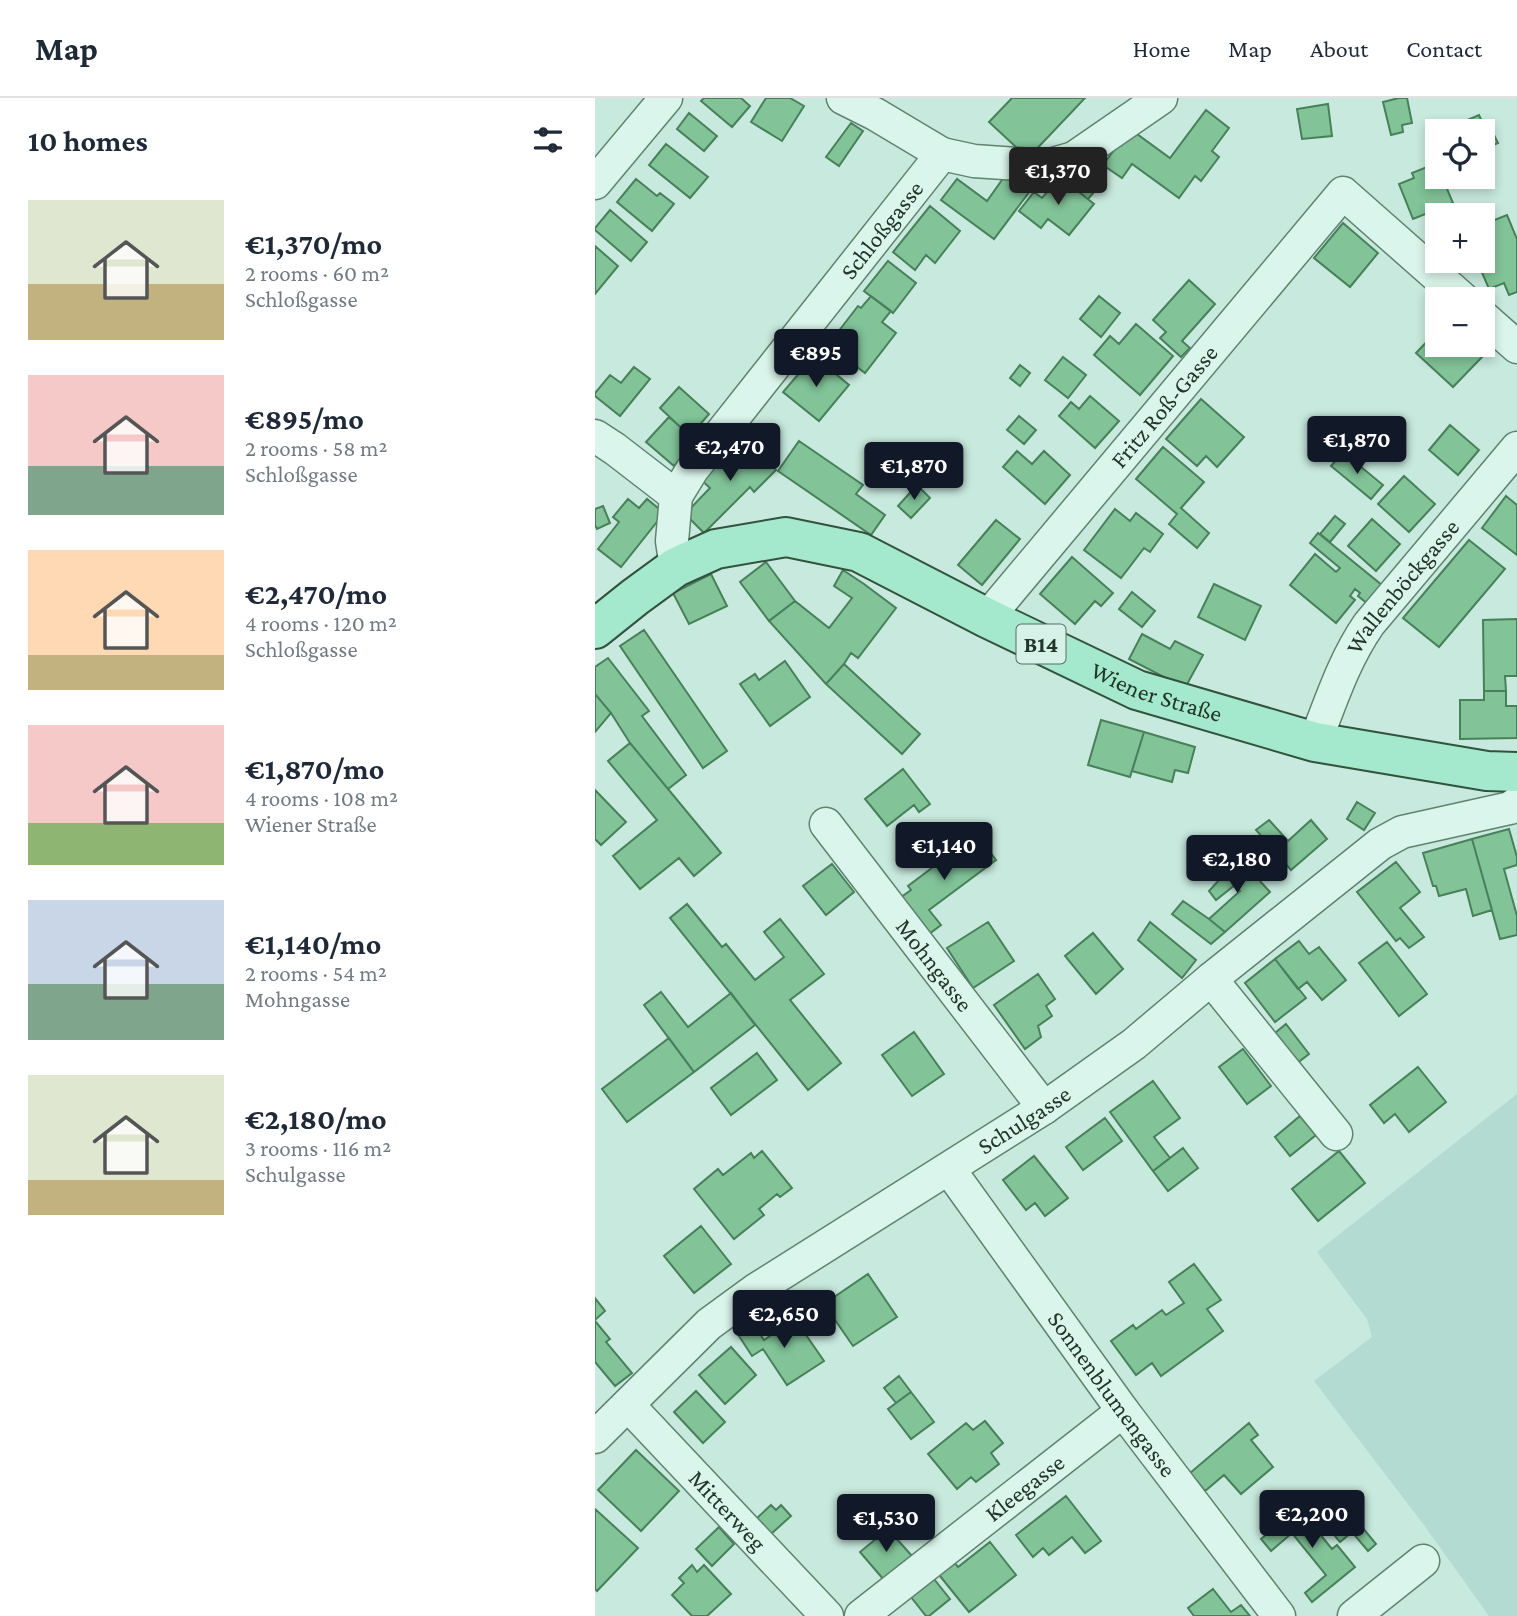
<!DOCTYPE html>
<html lang="en">
<head>
<meta charset="utf-8">
<style>
	body { margin:0; font-family:"Crimson Pro",serif; background:#f2f2f3; color:#1f2937; height:100vh; display:flex; flex-direction:column; font-size:26px; white-space:nowrap }
	* { box-sizing:border-box; margin:0 }
	p { font-size:23px; color:#747a83 }
	.icon { flex:none; width:38px; height:38px; fill:none; stroke:currentColor; stroke-width:2; stroke-linecap:round; stroke-linejoin:round }
	.map { position:relative; flex:1; overflow:hidden }
	.sheet { display:flex; flex-direction:column; background:#fff; width:595px }
	.sheet>* { flex:none }
	.controls { position:absolute; left:830px; top:21px; display:grid; gap:14px }
	.controls a { display:grid; place-items:center; width:70px; height:70px; border-radius:0px; background:#fff; box-shadow:0 4px 10px #0003; font-size:35px }
	.price { position:absolute; translate:-50% -60px; padding:0 16px; border-radius:7px; background:#111827; color:#fff; font-size:23px; line-height:46px; filter:drop-shadow(0 2px 4px #0008) }
	.price::after { content:''; position:absolute; left:50%; top:42px; width:21px; height:16px; margin-left:-10px; background:inherit; clip-path:polygon(0 0,100% 0,50% 100%) }
	.price.active { background:#222; color:#fff }
	ul { padding:0; list-style:none }
	li { display:flex; align-items:center; gap:21px; height:175px; padding:0 28px }
	li span { display:grid; place-items:center; flex:none; width:196px; height:140px; border-radius:0px; color:#555 }
	li>.icon { margin-inline-start:auto }
	span .icon { width:84px; height:84px; fill:#fffc; stroke-width:1 }
	li b { font-size:30px }
	h2 { display:flex; justify-content:space-between; align-items:center; height:84px; padding:0 28px; font-size:30px }
	header { display:flex; align-items:center; gap:42px; box-sizing:border-box; height:98px; padding:0 35px; background:#fff; border-bottom:2px solid #e0e1e3 }
	header strong { font-size:33px }
	nav { display:flex; gap:38px; margin-inline-start:auto; font-size:24px }
	main { display:flex; flex:1; min-height:0 }
	.map>svg:first-child { display:block }
	.farmland { fill:#b3dbd1 }
	.building { fill:#82c398; stroke:#478059; stroke-width:2 }
	.lines { fill:none; stroke-linecap:round; stroke-linejoin:round }
	.minor-casing { stroke:#5f836f; stroke-width:35 }
	.major-casing { stroke:#32523e; stroke-width:42 }
	.minor { stroke:#daf5eb; stroke-width:32 }
	.major { stroke:#a4e8cd; stroke-width:38 }
	.labels { text-anchor:middle; stroke-width:5; stroke-linejoin:round; paint-order:stroke }
	.shield { fill:#d6f2e8; stroke:#576e62; stroke-width:2 }
	.shield-label { font-size:23px; font-weight:bold; fill:#213529 }
	.street-label { font-size:24px; fill:#213529; stroke:#d6f2e8 }
</style>
</head>
<body>
<header>
<strong>Map</strong>
<nav><a>Home</a><a>Map</a><a>About</a><a>Contact</a></nav>
</header>
<main>
<section class="sheet">
<h2>10 homes<svg class="icon" aria-label="filters" viewBox="0 0 24 24"><path d="M4 7h16M4 17h16"/><circle cx="9" cy="7" r="2"/><circle cx="15" cy="17" r="2"/></svg></h2>
<ul>
<li><span style="background:linear-gradient(#dfe7d0 60%,#c2b280 0)"><svg class="icon" aria-label="home" viewBox="0 0 24 24"><path d="M3 11l9-7 9 7M6 9v11h12V9"/></svg></span><div><b>€1,370/mo</b><p>2 rooms · 60 m²</p><p>Schloßgasse</p></div></li>
<li><span style="background:linear-gradient(#f6c9c9 65%,#7fa58c 0)"><svg class="icon" aria-label="home" viewBox="0 0 24 24"><path d="M3 11l9-7 9 7M6 9v11h12V9"/></svg></span><div><b>€895/mo</b><p>2 rooms · 58 m²</p><p>Schloßgasse</p></div></li>
<li><span style="background:linear-gradient(#ffd9b3 75%,#c2b280 0)"><svg class="icon" aria-label="home" viewBox="0 0 24 24"><path d="M3 11l9-7 9 7M6 9v11h12V9"/></svg></span><div><b>€2,470/mo</b><p>4 rooms · 120 m²</p><p>Schloßgasse</p></div></li>
<li><span style="background:linear-gradient(#f6c9c9 70%,#8fb573 0)"><svg class="icon" aria-label="home" viewBox="0 0 24 24"><path d="M3 11l9-7 9 7M6 9v11h12V9"/></svg></span><div><b>€1,870/mo</b><p>4 rooms · 108 m²</p><p>Wiener Straße</p></div></li>
<li><span style="background:linear-gradient(#c9d6e8 60%,#7fa58c 0)"><svg class="icon" aria-label="home" viewBox="0 0 24 24"><path d="M3 11l9-7 9 7M6 9v11h12V9"/></svg></span><div><b>€1,140/mo</b><p>2 rooms · 54 m²</p><p>Mohngasse</p></div></li>
<li><span style="background:linear-gradient(#dfe7d0 75%,#c2b280 0)"><svg class="icon" aria-label="home" viewBox="0 0 24 24"><path d="M3 11l9-7 9 7M6 9v11h12V9"/></svg></span><div><b>€2,180/mo</b><p>3 rooms · 116 m²</p><p>Schulgasse</p></div></li>
</ul>
</section>
<div class="map">
<svg width="922" height="1518" viewBox="0 0 922 1518">
	<rect width="100%" height="100%" fill="#c8e9dd"/>
	<path class="farmland" d="M922,996V1518H894L829,1427L719,1283L777,1239L772,1221L722,1154Z"/>
	<path class="building" d="M109,0H146L155,8L137,29L106,3Z
		M171,0H195L209,8L187,43L156,24Z
		M417,0H490L433,60L394,24Z
		M804,0H812L817,25L807,27L808,34L796,37L788,4Z
		M733,6L737,38L707,41L702,11Z
		M611,12L634,30L617,53L624,59L606,83L600,78L584,100L537,66L527,80L508,67L535,31L575,60Z
		M94,15L122,38L109,53L82,31Z
		M884,17L891,33L896,31L903,45L887,52V33H860L858,28Z
		M256,25L268,33L244,68L231,59Z
		M71,46L113,79L95,100L54,67Z
		M842,65V79H847L858,105L818,121L804,86L819,80L817,75Z
		M487,69L505,87L493,101L473,85Z
		M412,75L435,93L399,141L346,102L362,81L392,103Z
		M465,79L499,106L474,137L453,121L446,130L424,113L439,94L447,100Z
		M41,81L62,98L65,95L79,106L57,133L22,104Z
		M335,108L365,133L340,165L331,157L320,172L298,154Z
		M15,112L52,144L36,163L0,132V130Z
		M912,117L922,141V194L914,197L909,185L894,191L882,163H887V127Z
		M748,125L783,155L755,189L719,160Z
		M0,148L23,168L0,196Z
		M293,163L321,185L298,215L269,193Z
		M594,182L620,206L587,243L595,250L586,259L565,240L571,234L558,222Z
		M276,198L296,213L287,224L301,235L270,275L233,247L263,208L266,210Z
		M504,198L525,215L506,239L485,221Z
		M541,226L578,258L545,297L499,257L515,238L524,246Z
		M842,233V247H878L889,257L858,289L821,255Z
		M219,258L254,287L224,323L188,294Z
		M468,259L491,277L473,300L450,282Z
		M425,267L435,275L425,288L415,280Z
		M39,269L55,281L25,318L0,298V295L15,277L26,285Z
		M84,289L114,316L95,338L65,310Z
		M495,298L524,323L500,350L464,318L476,304L484,311Z
		M606,301L649,339L622,369L611,358L602,368L571,341Z
		M424,318L441,332L429,346L412,332Z
		M74,319L101,343L79,368L51,344Z
		M855,327L884,352L863,377L834,352Z
		M147,338L181,372L159,394L155,389L109,435L90,416L115,390L105,381Z
		M204,343L268,387L261,396L290,417L276,437L183,373Z
		M568,349L609,384L586,410L614,435L602,450L574,426L582,416L541,381Z
		M422,353L437,366L449,353L475,377L450,406L408,369Z
		M748,354L788,387L776,401L736,368Z
		M809,378L840,406L814,434L783,406Z
		M322,387L335,400L316,420L303,408Z
		M911,398L922,407V457L887,430Z
		M33,401L44,410L52,401L69,415L26,469L3,451L24,424L18,419Z
		M8,408L15,425L2,431L0,427V411Z
		M520,411L535,423L541,415L568,436L555,454L549,450L526,480L489,452Z
		M740,418L750,426L735,444L725,436Z
		M777,421L805,446L781,473L753,448Z
		M401,422L425,441L387,487L363,467Z
		M723,435L788,488L773,506L763,498L765,495L760,491L755,498L760,502L741,525L695,487L720,456L741,474L745,470L715,445Z
		M874,442L910,471L844,549L808,520Z
		M477,459L518,495L506,508L500,503L480,526L445,496Z
		M171,464L200,503L174,523L145,484Z
		M248,472L269,486L301,510L263,560L256,555L249,566L231,586L174,523L200,503L234,530L257,500L239,488Z
		M116,476L132,508L94,526L78,495Z
		M619,486L666,508L650,542L603,519Z
		M537,494L560,513L547,529L524,511Z
		M922,521V578H910L911,593H889L888,522Z
		M49,532L132,653L108,670L25,548Z
		M547,536L575,551L580,543L608,557L590,590L534,561Z
		M13,560L54,613L47,618L91,677L73,691L35,645L16,615L0,596V569Z
		M190,563L215,599L175,628L145,586L160,576L164,582Z
		M249,566L325,636L307,656L231,586Z
		M889,593H911V608H922V640L865,641V602H889Z
		M0,596L16,615L0,634Z
		M506,622L549,634L535,679L493,667Z
		M549,634L600,649L593,675L580,672L577,684L537,673Z
		M35,645L126,755L99,778L84,760L45,791L18,758L62,722L13,663Z
		M308,671L335,706L324,714L319,707L292,728L270,701Z
		M0,692L31,724L6,747L0,741Z
		M762,704L780,715L769,732L752,721Z
		M674,722L693,743L716,722L732,741L696,772L661,732Z
		M914,731L922,759V767L909,771L922,818V837L905,841L877,741Z
		M382,736L401,762L334,812L346,827L330,839L302,802L316,792L313,788Z
		M877,741L897,812L878,818L871,791L844,798L841,788H838L828,755Z
		M644,760L675,794L630,834L614,821L645,793L640,787L621,802L614,793Z
		M801,764L825,794L805,810L829,839L814,850L805,840L801,843L762,794Z
		M237,766L259,794L231,817L208,788Z
		M588,803L614,821L630,834L616,846L577,816Z
		M92,806L127,849L131,846L160,882L189,859L169,834L185,821L229,876L195,902L246,965L213,992L75,820Z
		M393,824L419,863L378,890L352,850Z
		M555,824L601,862L587,880L543,842Z
		M498,835L528,871L501,896L470,858Z
		M704,843L714,856L724,849L751,882L727,902L712,884L703,891L680,861Z
		M792,844L832,896L804,918L764,865Z
		M680,861L711,900L680,924L650,885Z
		M443,876L460,901L451,908L457,918L443,928L446,939L430,951L399,907Z
		M66,894L93,929L136,895L160,927L99,974L49,907Z
		M691,926L714,956L697,969L675,939Z
		M319,934L349,976L317,998L287,957Z
		M74,940L99,974L32,1024L7,991Z
		M648,951L676,988L652,1006L624,969Z
		M162,955L182,982L136,1017L116,990Z
		M823,969L851,1004L814,1034L800,1016L789,1025L775,1007Z
		M558,983L585,1020L559,1039L575,1060L558,1073L515,1014Z
		M705,1018L721,1037L695,1058L680,1039Z
		M510,1020L527,1043L488,1072L471,1049Z
		M588,1050L603,1070L573,1093L558,1073Z
		M167,1053L197,1090L185,1099L182,1096L164,1111L169,1117L139,1141L99,1091L123,1071L128,1077L156,1055L159,1060Z
		M744,1053L770,1085L723,1123L697,1091Z
		M439,1058L473,1100L450,1118L440,1105L431,1112L408,1082Z
		M106,1128L136,1166L99,1195L69,1158Z
		M599,1166L626,1202L612,1211L628,1233L566,1278L557,1265L541,1277L516,1243L538,1227L541,1231L567,1212L571,1217L589,1205L574,1184Z
		M273,1176L302,1219L258,1248L229,1206Z
		M0,1200L10,1213L0,1222Z
		M200,1221L229,1263L192,1287L168,1251L157,1258L142,1235L157,1224L169,1242Z
		M0,1223L15,1241L11,1244L37,1275L20,1288L0,1264Z
		M136,1249L161,1277L130,1306L104,1277Z
		M304,1278L316,1294L301,1305L289,1290Z
		M101,1293L130,1324L108,1345L79,1314Z
		M316,1294L339,1324L316,1341L293,1311Z
		M390,1323L408,1345L396,1355L404,1366L381,1384L376,1379L362,1391L333,1356L371,1325L378,1332Z
		M654,1325L663,1337L656,1342L678,1369L646,1396L629,1377L610,1393L595,1375Z
		M41,1352L84,1393L46,1433L3,1392Z
		M739,1395L781,1446L773,1453L757,1434L745,1444L715,1408L727,1397L731,1402Z
		M471,1398L506,1443L490,1455L477,1439L454,1457L448,1450L438,1459L421,1437Z
		M176,1407L181,1412L186,1407L196,1418L176,1436L162,1420Z
		M708,1407L719,1421L715,1424L737,1451L742,1447L760,1469L717,1504L710,1495L731,1477L697,1435L676,1453L666,1441Z
		M0,1411L43,1450L2,1493L0,1491Z
		M124,1429L139,1446L117,1468L101,1451Z
		M293,1431L317,1458L289,1482L265,1454Z
		M395,1444L421,1477L374,1514L341,1473L356,1460L363,1469Z
		M97,1467L102,1474L109,1467L136,1496L112,1518H97L77,1497L89,1485L84,1480Z
		M335,1476L355,1501L334,1518H331L312,1494Z
		M618,1491L636,1514L646,1507L655,1518H599L593,1510Z"/>
	<g class="lines">
		<defs>
			<g id="minor">
				<path d="M248,0L280,16L347,56"/>
				<path d="M0,85L71,0"/>
				<path d="M887,218L922,249"/>
				<path d="M0,338L20,351L81,398"/>
				<path id="s1" d="M81,469L77,443L81,398L97,372L347,56L379,63L451,68L479,60L566,0"/>
				<path id="s2" d="M392,520L748,95L868,201"/>
				<path id="s3" d="M720,644C736,603 749,562 774,526L922,350"/>
				<path id="s4" d="M231,726L449,1010"/>
				<path d="M616,881L741,1036"/>
				<path id="s5" d="M354,1071L528,1313L684,1518"/>
				<path id="s6" d="M33,1307L232,1518"/>
				<path id="s7" d="M0,1339L114,1226L162,1191L449,1010L539,946L616,881L785,746L807,734L915,710L922,705"/>
				<path id="s8" d="M266,1518L528,1313"/>
				<path d="M759,1518L828,1463"/>
			</g>
			<g id="major">
				<path id="s9" d="M0,531L40,499L81,469L121,451L191,439L264,454L392,520L542,592L720,644L892,673L922,674"/>
			</g>
		</defs>
		<use href="#minor" class="minor-casing"/>
		<use href="#major" class="major-casing"/>
		<use href="#minor" class="minor"/>
		<use href="#major" class="major"/>
	</g>
	<g class="labels">
		<rect class="shield" x="421.5" y="526.5" width="49" height="39" rx="5"/>
		<g class="shield-label">
			<text x="446" y="554">B14</text>
		</g>
		<g class="street-label">
			<text dy="8" stroke="none"><textPath href="#s1" startOffset="408">Schloßgasse</textPath></text>
			<text dy="8" stroke="none"><textPath href="#s2" startOffset="276">Fritz Roß-Gasse</textPath></text>
			<text dy="8" stroke="none"><textPath href="#s3" startOffset="180">Wallenböckgasse</textPath></text>
			<text dy="8" stroke="none"><textPath href="#s9" startOffset="621">Wiener Straße</textPath></text>
			<text dy="8" stroke="none"><textPath href="#s4" startOffset="178">Mohngasse</textPath></text>
			<text dy="8" stroke="none"><textPath href="#s7" startOffset="536">Schulgasse</textPath></text>
			<text dy="8" stroke="none"><textPath href="#s5" startOffset="278">Sonnenblumengasse</textPath></text>
			<text dy="8" stroke="none"><textPath href="#s8" startOffset="208">Kleegasse</textPath></text>
			<text dy="8" stroke="none"><textPath href="#s6" startOffset="145">Mitterweg</textPath></text>
		</g>
	</g>
</svg>
<div class="controls">
<a><svg class="icon" aria-label="locate" viewBox="0 0 24 24"><circle cx="12" cy="12" r="6"/><path d="M12 2v4M12 18v4M2 12h4M18 12h4"/></svg></a>
<a>+</a>
<a>−</a>
</div>
<b class="price active" style="left:463px;top:109px">€1,370</b>
<b class="price" style="left:221px;top:291px">€895</b>
<b class="price" style="left:762px;top:378px">€1,870</b>
<b class="price" style="left:135px;top:385px">€2,470</b>
<b class="price" style="left:319px;top:404px">€1,870</b>
<b class="price" style="left:349px;top:784px">€1,140</b>
<b class="price" style="left:642px;top:797px">€2,180</b>
<b class="price" style="left:189px;top:1252px">€2,650</b>
<b class="price" style="left:717px;top:1452px">€2,200</b>
<b class="price" style="left:291px;top:1456px">€1,530</b>
</div>
</main>
</body>
</html>
